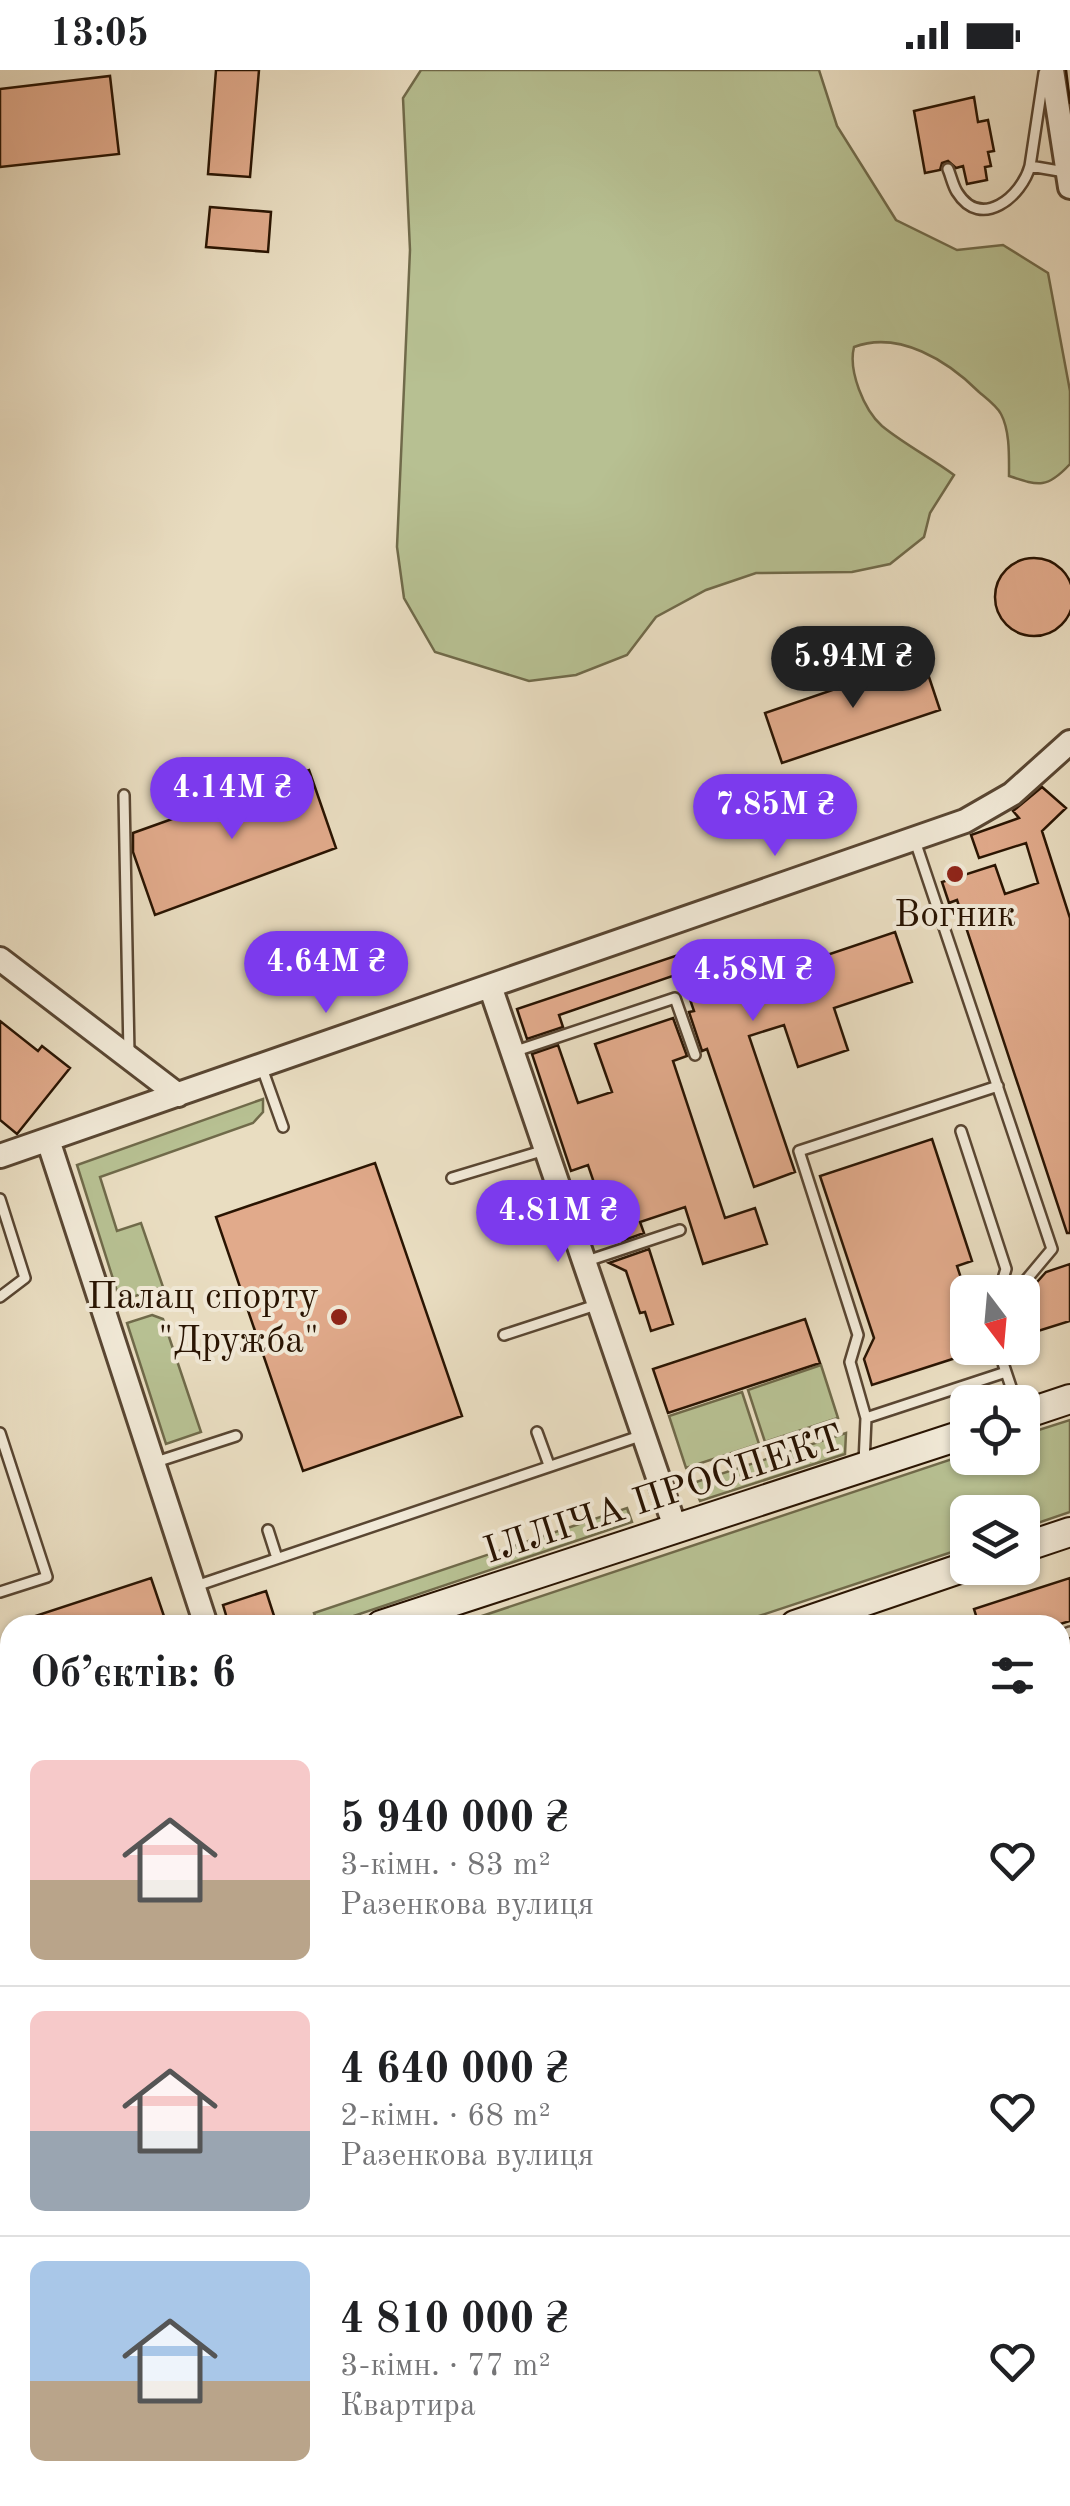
<!DOCTYPE html>
<html lang="uk">
<head>
<meta charset="utf-8">
<style>
	body { margin:0; font-family:"Old Standard TT",serif; background:#f6f6f6; color:#202124; height:100vh; display:flex; flex-direction:column; font-size:38px; white-space:nowrap }
	* { box-sizing:border-box; margin:0 }
	p { font-size:32px; color:#757577 }
	.icon { flex:none; width:55px; height:55px; fill:none; stroke:currentColor; stroke-width:2; stroke-linecap:round; stroke-linejoin:round }
	.map { position:relative; flex:1; overflow:hidden }
	.sheet { position:absolute; left:0px; top:1545px; width:1070px; height:892px; display:flex; flex-direction:column; background:#fff; border-radius:30px 30px 0 0; box-shadow:0 2px 8px #0004 }
	.sheet>* { flex:none }
	.needle { width:65px; rotate:164deg }
	.tools { position:absolute; left:950px; top:1205px; display:grid; gap:20px }
	.tools a { display:grid; place-items:center; width:90px; height:90px; border-radius:15px; background:#fff; box-shadow:0 2px 8px #0004; font-size:50px }
	.price { position:absolute; translate:-50% -85px; padding:0 22px; border-radius:35px; background:#7c3aed; color:#fff; font-size:32px; line-height:65px; filter:drop-shadow(0 2px 5px #0008) }
	.price::after { content:''; position:absolute; left:50%; top:60px; width:30px; height:22px; margin-left:-15px; background:inherit; clip-path:polygon(0 0,100% 0,50% 100%) }
	.price.on { background:#222; color:#fff }
	ul { padding:0; list-style:none }
	li { display:flex; align-items:center; gap:30px; height:250px; padding:0 30px }
	li+li { border-top:2px solid #e0e0e0 }
	li span { display:grid; place-items:center; flex:none; width:280px; height:200px; border-radius:15px; color:#555 }
	li>.icon { margin-inline-start:auto }
	span .icon { width:120px; height:120px; fill:#fffc; stroke-width:1 }
	li b { font-size:42px }
	h2 { display:flex; justify-content:space-between; align-items:center; height:120px; padding:0 30px; font-size:42px }
	.status { display:flex; justify-content:space-between; align-items:center; height:70px; padding:0 50px; background:#fff; direction:ltr }
	.status svg { height:28px; fill:currentColor }
	.map>svg:first-child { display:block }
	.green { fill:#b7c092; stroke:#706a4a; stroke-width:2.5 }
	.building { fill:#e1aa8b; stroke:#291402; stroke-width:2.5 }
	.lines { fill:none; stroke-linecap:round; stroke-linejoin:round }
	.service-casing { stroke:#594632; stroke-width:14 }
	.minor-casing { stroke:#594632; stroke-width:22 }
	.tertiary-casing { stroke:#594632; stroke-width:28 }
	.secondary-casing { stroke:#291402; stroke-width:32 }
	.service { stroke:#f1e9d7; stroke-width:9 }
	.minor { stroke:#f1e9d7; stroke-width:18 }
	.tertiary { stroke:#f1e9d7; stroke-width:22 }
	.secondary { stroke:#f1e9d7; stroke-width:28 }
	.tram { stroke:#291402; stroke-width:2.5 }
	.poi-dot { fill:#8f2418; stroke:#f1e9d7; stroke-width:4 }
	.labels { text-anchor:middle; stroke-width:8; stroke-linejoin:round; paint-order:stroke }
	.poi-label { font-size:38px; fill:#291402; stroke:#f1e9d7 }
	.street-label { font-size:38px; fill:#291402; stroke:#f1e9d7 }
</style>
</head>
<body>
<div class="status"><b>13:05</b><svg viewBox="0 0 49 12"><path d="M0 12V9h3v3zM5 12V6h3v6zM10 12V3h3v9zM15 12V0h3v12zM26 1h20v11H26zM47 4h2v5h-2z"/></svg></div>
<div class="map">
<svg width="1070" height="2436" viewBox="0 0 1070 2436">
	<rect width="100%" height="100%" fill="#e9ddc1"/>
	<filter id="stains"><feTurbulence type="fractalNoise" baseFrequency=".002" numOctaves="4"/><feColorMatrix values="0 0 0 0 .2 0 0 0 0 .09 0 0 0 0 .02 0 0 0 .5 -.17"/></filter>
	<radialGradient id="worn" r=".72"><stop offset=".6" stop-color="#630" stop-opacity="0"/><stop offset="1" stop-color="#630" stop-opacity=".3"/></radialGradient>
	<path class="green" d="M421,0H819L837,56L896,150L957,180L1003,175L1048,203L1070,321V394C1047,419 1039,416 1009,406C1009,386 1010,361 1001,344C997,336 986,328 979,322C948,291 899,260 854,277C848,301 864,340 882,356C904,374 931,388 954,405L930,443L924,467L890,494L852,502L756,503L706,520L656,547L627,585L576,605L529,611L435,582L404,528L397,477L410,180L403,28Z
		M263,1029V1042L253,1053L100,1107L117,1161L141,1153L163,1217L120,1231L77,1095Z
		M152,1245L163,1249L201,1362L166,1374L127,1253Z
		M821,1295L838,1348L765,1372L748,1320Z
		M742,1322L759,1374L686,1398L669,1346Z
		M1070,1350V1442L1023,1458L1022,1442H968L967,1477L732,1555H455L967,1384L968,1388H1022L1023,1365Z
		M846,1363L845,1384L700,1431L693,1413Z
		M627,1438L632,1452L327,1555H318L314,1543Z
		M10,1847V2184L0,2187V1850Z"/>
	<path class="building" d="M216,0H259L250,107L208,104Z
		M110,6L119,84L0,97V19Z
		M974,27L978,52L988,50L994,81L988,82L991,96L985,97L987,110L967,114L963,96L956,98L948,91L942,93L940,100L925,103L914,41Z
		M210,137L271,142L268,182L206,177Z
		M995 527a39 39 0 1 1 78 0a39 39 0 1 1-78 0Z
		M923,589L940,640L782,693L765,643Z
		M309,700L336,778L155,845L133,782V763Z
		M1042,717L1066,738L1042,761L1070,848V1163H1067L957,830L949,833L942,812L995,795L1005,824L1038,813L1026,773L979,788L971,765L1019,748L1013,741Z
		M895,862L912,912L834,938L848,980L798,997L784,955L749,966L795,1102L754,1117L707,979L702,981L689,942L694,941L681,903L559,945L563,957L527,969L517,939L717,872L732,917Z
		M673,948L687,986L673,991L725,1148L755,1138L767,1174L703,1194L685,1137L640,1152L644,1163L622,1171L616,1155L609,1157L588,1095L571,1101L532,984L558,975L578,1033L612,1022L595,974Z
		M0,951L38,981L42,976L70,998L17,1064L0,1050Z
		M932,1069L972,1191L957,1196L968,1229V1284L872,1315L864,1289L874,1268L820,1106Z
		M375,1093L462,1346L303,1401L216,1147Z
		M649,1179L673,1254L651,1261L645,1242L640,1243L626,1201L609,1193Z
		M1070,1194V1251L1022,1266V1229L1046,1202Z
		M805,1249L820,1293L668,1343L653,1299Z
		M151,1508L167,1555H18L17,1552Z
		M1070,1508V1551L1057,1555H979L974,1539Z
		M266,1521L277,1555H229L223,1535Z"/>
	<g class="lines">
		<defs>
			<path id="service" d="M1044,3L1030,96L1065,102
				M948,99C951,106 953,116 957,122C981,161 1022,126 1030,96
				M124,725L129,984
				M915,771L1052,1179L1016,1222
				M516,981L675,928L695,985
				M262,998L283,1057
				M961,1061L1006,1199L999,1222
				M452,1108L545,1080
				M0,1129L25,1208L0,1227
				M587,1191L680,1160
				M504,1265L596,1235
				M998,1278L1016,1332
				M866,1348L850,1292L858,1265L799,1081L998,1016
				M537,1362L549,1395
				M0,1363L47,1507L0,1522
				M153,1393L236,1366
				M864,1393L866,1348L1006,1302
				M268,1460L277,1488
				M196,1516L640,1366
				M1060,1566L1070,1562
				M1060,1770L1070,1767
				M0,2195L10,2191
				M0,2211L10,2208
				M1060,2369L1070,2350
				M297,2428L299,2436
				M503,2428L505,2436
				M731,2428L734,2436
				M462,2436L488,2428
				M893,2436L897,2428
				M1023,2436L1028,2428"/>
			<path id="minor" d="M0,2396L10,2427
				M619,2428L622,2436"/>
			<path id="tertiary" d="M1052,0L1070,117
				M0,889L178,1025
				M490,916L675,1457
				M48,1070L206,1555
				M0,1086L965,751L1012,724L1070,672"/>
			<path id="secondary" d="M1022,1345L1070,1329
				M1022,1478L1070,1462
				M381,1555L968,1363
				M795,1555L968,1496
				M0,1684L10,1681
				M0,1820L10,1816"/>
		</defs>
		<use href="#service" class="service-casing"/>
		<use href="#minor" class="minor-casing"/>
		<use href="#tertiary" class="tertiary-casing"/>
		<use href="#secondary" class="secondary-casing"/>
		<use href="#service" class="service"/>
		<use href="#minor" class="minor"/>
		<use href="#tertiary" class="tertiary"/>
		<use href="#secondary" class="secondary"/>
		<path class="tram" d="M1066,0L1070,33"/>
	</g>
	<g class="poi-dot">
		<circle cx="955" cy="804" r="10"/>
		<circle cx="339" cy="1247" r="10"/>
	</g>
	<g class="labels">
		<g class="poi-label">
			<text x="955" y="856">Вогник</text>
			<text x="319" y="1238" text-anchor="end">Палац спорту<tspan x="319" dy="44">"Дружба"</tspan></text>
		</g>
		<g class="street-label">
			<text transform="translate(663 1423) rotate(-18)" y="13">ІЛЛІЧА ПРОСПЕКТ</text>
		</g>
	</g>
	<rect width="100%" height="100%" filter="url(#stains)"/>
	<rect width="100%" height="100%" fill="url(#worn)"/>
</svg>
<div class="tools">
<a><svg class="needle" viewBox="-14 -14 28 28"><path d="M0-13l5 13h-10z" fill="#e53935"/><path d="M0 13l5-13h-10z" fill="#757577"/></svg></a>
<a><svg class="icon" aria-label="locate" viewBox="0 0 24 24"><circle cx="12" cy="12" r="6"/><path d="M12 2v4M12 18v4M2 12h4M18 12h4"/></svg></a>
<a><svg class="icon" aria-label="layers" viewBox="0 0 24 24"><path d="M12 4l9 5-9 5-9-5zM3 14l9 5 9-5"/></svg></a>
</div>
<b class="price on" style="left:853px;top:641px">5.94M ₴</b>
<b class="price" style="left:232px;top:772px">4.14M ₴</b>
<b class="price" style="left:775px;top:789px">7.85M ₴</b>
<b class="price" style="left:326px;top:946px">4.64M ₴</b>
<b class="price" style="left:753px;top:954px">4.58M ₴</b>
<b class="price" style="left:558px;top:1195px">4.81M ₴</b>
<section class="sheet">
<h2>Об’єктів: 6<svg class="icon" aria-label="filters" viewBox="0 0 24 24"><path d="M4 7h16M4 17h16"/><circle cx="9" cy="7" r="2"/><circle cx="15" cy="17" r="2"/></svg></h2>
<ul>
<li><span style="background:linear-gradient(#f6c9c9 60%,#b9a48a 0)"><svg class="icon" aria-label="home" viewBox="0 0 24 24"><path d="M3 11l9-7 9 7M6 9v11h12V9"/></svg></span><div><b>5 940 000 ₴</b><p>3-кімн. · 83 m²</p><p>Разенкова вулиця</p></div><svg class="icon" aria-label="heart" viewBox="0 0 24 24"><path d="M12 20l-8-8c-3-5 5-10 8-4 3-6 11-1 8 4z"/></svg></li>
<li><span style="background:linear-gradient(#f6c9c9 60%,#9aa5b1 0)"><svg class="icon" aria-label="home" viewBox="0 0 24 24"><path d="M3 11l9-7 9 7M6 9v11h12V9"/></svg></span><div><b>4 640 000 ₴</b><p>2-кімн. · 68 m²</p><p>Разенкова вулиця</p></div><svg class="icon" aria-label="heart" viewBox="0 0 24 24"><path d="M12 20l-8-8c-3-5 5-10 8-4 3-6 11-1 8 4z"/></svg></li>
<li><span style="background:linear-gradient(#a9c7e8 60%,#b9a48a 0)"><svg class="icon" aria-label="home" viewBox="0 0 24 24"><path d="M3 11l9-7 9 7M6 9v11h12V9"/></svg></span><div><b>4 810 000 ₴</b><p>3-кімн. · 77 m²</p><p>Квартира</p></div><svg class="icon" aria-label="heart" viewBox="0 0 24 24"><path d="M12 20l-8-8c-3-5 5-10 8-4 3-6 11-1 8 4z"/></svg></li>
</ul>
</section>
</div>
</body>
</html>
